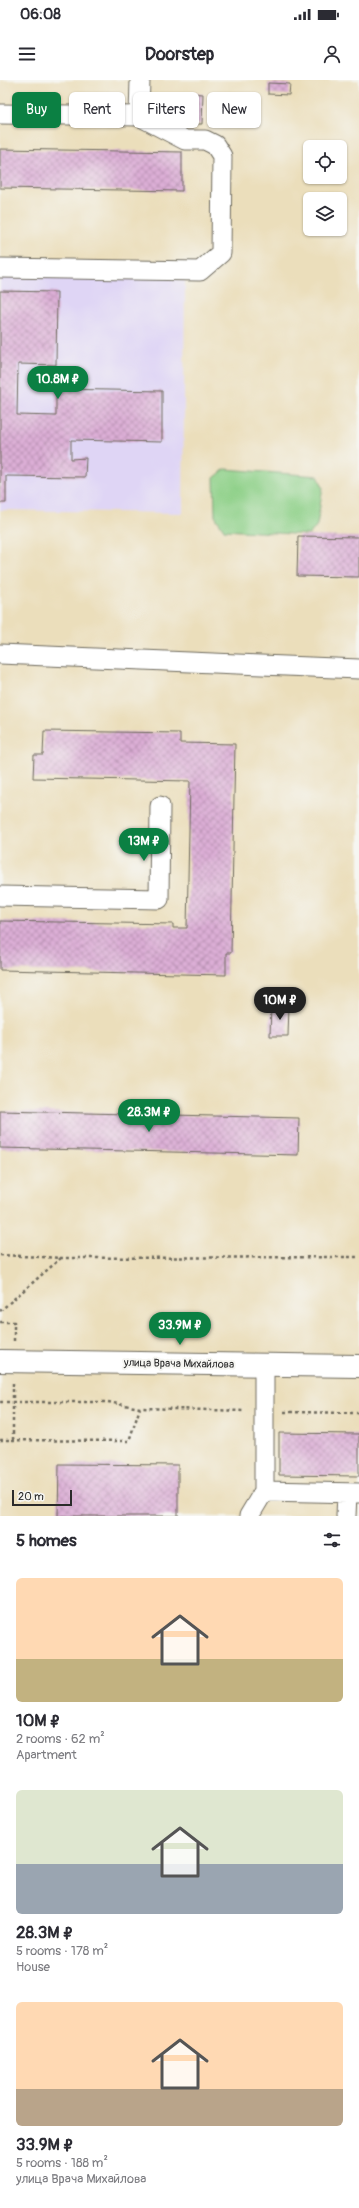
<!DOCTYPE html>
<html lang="en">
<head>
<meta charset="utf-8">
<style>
	body { margin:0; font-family:Pangolin,sans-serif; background:#f7f7f7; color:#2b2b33; height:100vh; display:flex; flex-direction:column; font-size:15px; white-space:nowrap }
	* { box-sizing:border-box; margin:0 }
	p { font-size:13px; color:#7c7c81 }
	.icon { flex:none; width:22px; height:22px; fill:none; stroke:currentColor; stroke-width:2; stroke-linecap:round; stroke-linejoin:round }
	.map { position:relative; height:1436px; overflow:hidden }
	.side { display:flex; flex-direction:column; background:#fff; flex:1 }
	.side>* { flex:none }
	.top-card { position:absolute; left:12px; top:12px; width:335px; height:36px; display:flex; gap:8px }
	.tools { position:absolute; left:303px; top:60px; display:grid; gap:8px }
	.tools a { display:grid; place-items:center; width:44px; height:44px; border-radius:6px; background:#fff; box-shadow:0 1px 3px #0004; font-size:20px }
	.scale { position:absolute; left:12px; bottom:10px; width:60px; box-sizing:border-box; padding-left:4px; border:2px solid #2b2b2b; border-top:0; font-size:11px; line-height:14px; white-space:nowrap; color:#2b2b2b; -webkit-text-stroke:3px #f6f6f2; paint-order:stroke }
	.price { position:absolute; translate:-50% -34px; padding:0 9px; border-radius:14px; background:#0b8043; color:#fff; font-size:13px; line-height:26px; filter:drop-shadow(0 1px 2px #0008) }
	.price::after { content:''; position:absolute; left:50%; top:24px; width:12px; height:9px; margin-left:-6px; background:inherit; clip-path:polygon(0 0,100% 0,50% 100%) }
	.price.active { background:#222; color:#fff }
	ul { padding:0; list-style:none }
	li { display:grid; align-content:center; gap:8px; height:212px; padding:0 16px }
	li span { display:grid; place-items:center; height:124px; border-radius:6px; color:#555 }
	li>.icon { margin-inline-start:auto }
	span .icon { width:72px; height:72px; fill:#fffc; stroke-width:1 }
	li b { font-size:17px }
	h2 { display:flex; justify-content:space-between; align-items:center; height:48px; padding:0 16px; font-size:17px }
	.chip { padding:0 14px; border-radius:6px; background:#fff; box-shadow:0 1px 3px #0004; font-size:14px; line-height:36px }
	.chip.active { background:#0b8043; color:#fff }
	.status { display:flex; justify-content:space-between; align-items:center; height:28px; padding:0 20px; background:#fff; direction:ltr }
	.status svg { height:11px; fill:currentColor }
	header { display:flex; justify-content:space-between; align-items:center; height:52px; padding:0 16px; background:#fff; font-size:18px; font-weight:800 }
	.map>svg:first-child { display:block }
	.built { fill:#dfd5f5 }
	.park { fill:#8ed088; stroke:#5c7e5a }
	.building { fill:url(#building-cross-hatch) }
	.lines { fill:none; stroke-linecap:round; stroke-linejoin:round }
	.minor-casing { stroke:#6e6a5d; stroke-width:21 }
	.major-casing { stroke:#6e6a5d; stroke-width:24 }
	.path { stroke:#6e6a5d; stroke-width:2.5; stroke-dasharray:3 3; stroke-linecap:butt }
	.minor { stroke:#fff; stroke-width:19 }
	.major { stroke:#fff; stroke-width:22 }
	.labels { text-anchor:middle; stroke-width:4; stroke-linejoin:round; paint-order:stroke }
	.street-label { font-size:11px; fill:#2b2b2b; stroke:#f6f6f2 }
</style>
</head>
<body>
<div class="status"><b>06:08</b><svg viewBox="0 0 49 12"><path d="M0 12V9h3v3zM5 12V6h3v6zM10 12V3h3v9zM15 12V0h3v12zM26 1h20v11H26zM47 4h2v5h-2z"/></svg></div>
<header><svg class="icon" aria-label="menu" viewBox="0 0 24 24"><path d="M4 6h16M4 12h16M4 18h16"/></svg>Doorstep<svg class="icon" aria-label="person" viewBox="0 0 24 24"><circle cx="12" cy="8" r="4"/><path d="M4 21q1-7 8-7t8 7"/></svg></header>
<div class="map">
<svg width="359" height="1436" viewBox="0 0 359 1436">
	<defs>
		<pattern id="building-cross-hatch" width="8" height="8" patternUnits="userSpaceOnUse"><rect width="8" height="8" fill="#dcaed6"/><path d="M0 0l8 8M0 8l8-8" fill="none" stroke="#b38eae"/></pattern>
	</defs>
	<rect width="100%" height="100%" fill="#f6f6f2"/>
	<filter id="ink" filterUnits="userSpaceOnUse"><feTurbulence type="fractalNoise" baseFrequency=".025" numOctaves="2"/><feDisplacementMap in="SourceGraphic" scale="8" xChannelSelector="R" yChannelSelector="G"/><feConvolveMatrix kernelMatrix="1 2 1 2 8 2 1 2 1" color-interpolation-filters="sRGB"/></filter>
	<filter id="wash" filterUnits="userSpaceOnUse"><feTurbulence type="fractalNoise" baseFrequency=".012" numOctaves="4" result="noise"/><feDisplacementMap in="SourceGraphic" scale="16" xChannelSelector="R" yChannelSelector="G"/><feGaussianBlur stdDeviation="0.9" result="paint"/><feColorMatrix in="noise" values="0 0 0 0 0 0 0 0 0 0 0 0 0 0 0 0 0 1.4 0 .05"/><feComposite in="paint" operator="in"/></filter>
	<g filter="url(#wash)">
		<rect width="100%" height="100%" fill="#ebdebb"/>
		<path class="built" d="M0,189L185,192L183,433L0,430Z"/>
		<path class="park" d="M225,389L318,396L323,407L317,445L309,455L224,450L215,436L214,398Z"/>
		<g id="blocks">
			<path class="building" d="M268,3L290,4L289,15L268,14Z
				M186,13L203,14L202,44H184Z
				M0,69L182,72V111L0,108Z
				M0,211L57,212L56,285L18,284L17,335L56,336V309L162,311V362L71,360V379L86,378L85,397L6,396V423H0Z
				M298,456L359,457V497L297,496Z
				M44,651L180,653V663L235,664L231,873H226V895L0,890V841L173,844V848H187L190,701L33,698L34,675H43Z
				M271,926H289L288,956H270Z
				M0,1031L299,1038L298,1075L0,1068Z
				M279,1353L359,1354V1396L279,1395Z
				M59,1384L178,1385V1436H58Z"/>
		</g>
	</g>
	<g filter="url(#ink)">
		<use href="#blocks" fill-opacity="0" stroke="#6e6a5d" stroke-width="1"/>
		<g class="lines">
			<defs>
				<path id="minor" d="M0,34L139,36L185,60H205L215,65L222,76L221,173L200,191L0,188
					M139,36L140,0
					M0,574L359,589
					M0,816L159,819L160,726
					M264,1411L359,1413
					M249,1436L264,1411V1285
					M346,1436L347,1413"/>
				<path id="major" d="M0,1281L359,1286"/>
			</defs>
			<use href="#minor" class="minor-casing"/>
			<use href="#major" class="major-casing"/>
			<path class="path" d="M0,1175L62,1178L359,1177
				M0,1231L61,1178
				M0,1242H14V1261
				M0,1322H108L140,1328L245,1331
				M284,1332L359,1333
				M0,1360L129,1361L140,1328
				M13,1360V1302"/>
			<use href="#minor" class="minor"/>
			<use href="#major" class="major"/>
		</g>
	</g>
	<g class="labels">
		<g class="street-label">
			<text transform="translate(179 1283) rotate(1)" y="4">улица Врача Михайлова</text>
		</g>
	</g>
</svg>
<div class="tools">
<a><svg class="icon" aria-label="locate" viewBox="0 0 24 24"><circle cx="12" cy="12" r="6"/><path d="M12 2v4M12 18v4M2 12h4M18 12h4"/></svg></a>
<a><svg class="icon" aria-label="layers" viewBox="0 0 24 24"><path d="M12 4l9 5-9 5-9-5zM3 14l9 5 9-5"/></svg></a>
</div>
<div class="scale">20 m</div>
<b class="price" style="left:58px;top:320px">10.8M ₽</b>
<b class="price" style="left:144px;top:782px">13M ₽</b>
<b class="price active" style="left:280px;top:941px">10M ₽</b>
<b class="price" style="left:149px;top:1053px">28.3M ₽</b>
<b class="price" style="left:180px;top:1266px">33.9M ₽</b>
<div class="top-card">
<a class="chip active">Buy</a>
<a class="chip">Rent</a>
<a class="chip">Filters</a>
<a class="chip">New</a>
</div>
</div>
<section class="side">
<h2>5 homes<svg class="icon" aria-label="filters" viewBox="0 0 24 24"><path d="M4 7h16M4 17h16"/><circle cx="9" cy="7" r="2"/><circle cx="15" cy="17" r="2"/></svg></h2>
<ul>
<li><span style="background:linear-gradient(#ffd9b3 65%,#c2b280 0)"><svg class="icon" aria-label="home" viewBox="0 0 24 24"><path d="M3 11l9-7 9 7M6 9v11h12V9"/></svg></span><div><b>10M ₽</b><p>2 rooms · 62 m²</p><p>Apartment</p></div></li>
<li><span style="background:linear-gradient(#dfe7d0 60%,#9aa5b1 0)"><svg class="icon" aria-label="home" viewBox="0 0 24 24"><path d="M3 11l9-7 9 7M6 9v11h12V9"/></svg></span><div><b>28.3M ₽</b><p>5 rooms · 178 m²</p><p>House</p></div></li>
<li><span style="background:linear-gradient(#ffd9b3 70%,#b9a48a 0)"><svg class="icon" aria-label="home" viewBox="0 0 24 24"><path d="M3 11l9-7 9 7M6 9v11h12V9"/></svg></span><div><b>33.9M ₽</b><p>5 rooms · 188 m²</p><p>улица Врача Михайлова</p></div></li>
</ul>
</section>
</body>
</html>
